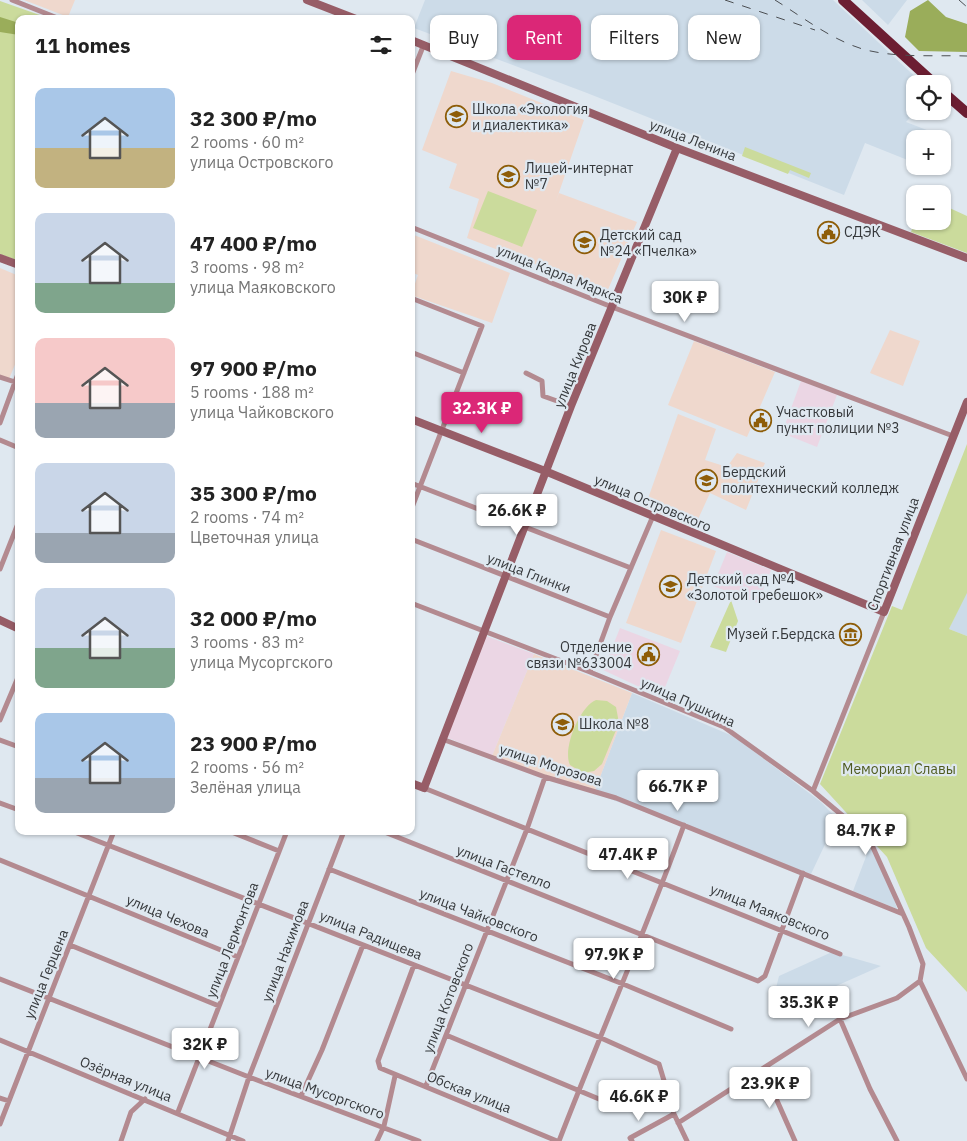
<!DOCTYPE html>
<html lang="en">
<head>
<meta charset="utf-8">
<style>
	body { margin:0; font-family:"IBM Plex Sans",sans-serif; background:#f6f6f6; color:#222; height:100vh; display:flex; flex-direction:column; font-size:19px; white-space:nowrap }
	* { box-sizing:border-box; margin:0 }
	p { font-size:16px; color:#767676 }
	.icon { flex:none; width:28px; height:28px; fill:none; stroke:currentColor; stroke-width:2; stroke-linecap:round; stroke-linejoin:round }
	.map { position:relative; flex:1; overflow:hidden }
	.drawer { position:absolute; left:15px; top:15px; width:400px; height:820px; display:flex; flex-direction:column; background:#fff; border-radius:10px; box-shadow:0 1px 4px #0004 }
	.drawer>* { flex:none }
	.top-card { position:absolute; left:430px; top:15px; width:461px; height:45px; display:flex; gap:10px }
	.controls { position:absolute; left:906px; top:75px; display:grid; gap:10px }
	.controls a { display:grid; place-items:center; width:45px; height:45px; border-radius:10px; background:#fff; box-shadow:0 1px 4px #0004; font-size:25px }
	.price { position:absolute; translate:-50% -42px; padding:0 11px; border-radius:5px; background:#fff; color:#222; font-size:16px; line-height:32px; filter:drop-shadow(0 1px 2px #0008) }
	.price::after { content:''; position:absolute; left:50%; top:30px; width:15px; height:11px; margin-left:-8px; background:inherit; clip-path:polygon(0 0,100% 0,50% 100%) }
	.price.selected { background:#db2777; color:#fff }
	ul { padding:0; list-style:none }
	li { display:flex; align-items:center; gap:15px; height:125px; padding:0 20px }
	li span { display:grid; place-items:center; flex:none; width:140px; height:100px; border-radius:10px; color:#555 }
	li>.icon { margin-inline-start:auto }
	span .icon { width:60px; height:60px; fill:#fffc; stroke-width:1 }
	li b { font-size:21px }
	h2 { display:flex; justify-content:space-between; align-items:center; height:60px; padding:0 20px; font-size:21px }
	.pill { padding:0 18px; border-radius:10px; background:#fff; box-shadow:0 1px 4px #0004; font-size:18px; line-height:45px }
	.pill.selected { background:#db2777; color:#fff }
	.map>svg:first-child { display:block }
	.commercial { fill:#ebd6e4 }
	.built { fill:#ccdbe8 }
	.education { fill:#efd8cd }
	.green { fill:#cbdb9c }
	.forest { fill:#9aad5a }
	.lines { fill:none; stroke-linecap:round; stroke-linejoin:round }
	.street { stroke:#b38a90; stroke-width:5 }
	.secondary { stroke:#975d67; stroke-width:8 }
	.highway { stroke:#6c1e32; stroke-width:10 }
	.rail { stroke:#4b4e52; stroke-width:1; stroke-dasharray:9 9; stroke-linecap:butt }
	.labels { text-anchor:middle; stroke-width:4.5; stroke-linejoin:round; paint-order:stroke }
	.poi-label { font-size:14px; fill:#35383b; stroke:#dfe8f0; text-anchor:start }
	.street-label { font-size:14px; fill:#35383b; stroke:#dfe8f0 }
	.park-label { font-size:14px; fill:#4f5b20; stroke:#dfe8f0 }
</style>
</head>
<body>
<div class="map">
<svg width="967" height="1141" viewBox="0 0 967 1141">
	<rect width="100%" height="100%" fill="#dfe8f0"/>
	<path class="commercial" d="M801,381L837,395L817,447L782,433Z
		M727,552L771,570L758,603L713,586Z
		M620,628L680,651L661,697L603,670Z
		M486,636L534,654L492,756L446,737Z"/>
	<path class="built" d="M425,0H833L923,84H915L916,111L906,122L950,139L943,155L942,139H915V163L865,143L844,195L587,93L414,28Z
		M862,0H907L888,25Z
		M966,593H967V636L949,629Z
		M632,693L735,737L821,802L837,819L811,874L594,793Z
		M870,846L892,892L897,909L853,891Z
		M832,952L881,966L769,1016L779,976Z"/>
	<path class="education" d="M24,0H75L68,17Z
		M451,71L492,83L584,120L555,204L559,193L637,222L607,292L467,238L479,199L449,188L457,164L422,150Z
		M414,235L510,273L492,323L411,295L418,275L411,272V240Z
		M0,268L19,276V355L9,379L0,376Z
		M890,330L920,341L903,386L870,373Z
		M694,341L775,372L747,437L668,405Z
		M678,414L716,429L705,460L727,467L737,453L765,463L746,510L710,493L694,528L645,507Z
		M661,530L716,551L681,643L626,623Z
		M534,654L632,693L594,793L492,756Z"/>
	<path class="green" d="M0,1L51,19H19V261L0,254Z
		M745,147L811,173L809,178L790,170L788,174L742,156Z
		M488,191L537,210L522,247L473,228Z
		M943,205L967,216V253L911,232L915,221H942Z
		M967,444V593L949,629L967,636V992L926,948L887,857L820,784L892,606L902,610Z
		M731,600L738,621L726,652L710,647Z
		M596,700L607,701L616,707L619,723L602,764L594,771L583,773L570,765C562,749 580,706 596,700Z"/>
	<path class="forest" d="M928,0L946,17L967,24V52L919,51L905,37L910,11Z
		M0,17L19,23V35L0,32Z"/>
	<g class="lines">
		<path class="street" d="M12,0L60,19
			M411,77L424,44
			M411,227L612,307L953,436
			M411,298L482,326L411,510
			M411,352L464,373
			M526,373L542,381L543,396L571,406
			M0,377L15,382
			M0,423L19,371
			M0,440L19,448
			M411,483L631,568
			M411,539L610,617
			M0,569L19,521
			M411,603L590,672L724,727L813,791L855,826L871,843L909,927L923,964L920,981L897,998L840,1019L678,1123
			M590,672L610,617L653,516
			M0,720L19,675
			M442,739L545,777L616,798L903,914
			M0,740L19,747
			M424,788L840,954
			M813,791L884,612
			M0,803L19,810
			M72,831L601,1038L659,1064L674,1114L687,1141
			M229,831L279,851
			M382,831L758,981L765,976L803,873
			M0,860L238,957
			M329,869L623,984L731,1029
			M70,945L219,1006
			M414,965L378,1061L380,1068L557,1141
			M0,979L249,1077L419,1141
			M920,981L967,1079
			M840,1019L870,1089L897,1141
			M446,1035L611,1104
			M0,1040L243,1141
			M763,1069L795,1141
			M426,1086L527,829L545,777
			M301,1096L322,1050L363,945
			M0,1098L9,1101
			M178,1112L287,831
			M0,1124L114,831
			M121,1141L131,1112L145,1099
			M228,1141L249,1077L344,831
			M377,1141L384,1126L395,1076
			M559,1141C600,1035 645,932 684,825
			M632,1141L630,1138L674,1114"/>
		<path class="secondary" d="M307,0L356,19
			M411,40L677,148L967,258
			M0,258L19,265
			M411,419L545,471L884,612L967,402
			M0,620L19,629
			M411,783L424,788L571,406L677,148"/>
		<path class="highway" d="M843,0L935,84
			M942,91L967,113"/>
		<path class="rail" d="M725,0L815,30
			M775,0C804,18 833,41 866,50C899,58 934,55 967,56
			M959,0L967,7"/>
	</g>
	<defs>
		<symbol id="school-ring" viewBox="-11 -11 22 22"><circle r="9.5" fill="#dfe8f0" stroke="#8e5d08" stroke-width="1.5"/><path d="M0-5L7-2L0 1L-7-2ZM-4 1L0 2.5L4 1V4Q0 6-4 4Z" fill="#8e5d08"/></symbol>
		<symbol id="civic-ring" viewBox="-11 -11 22 22"><circle r="9.5" fill="#dfe8f0" stroke="#8e5d08" stroke-width="1.5"/><path d="M-.6-6.5H3V-4.5H.6V-3L4-1V1h2V6H-6V1h2V-1L-.6-3ZM-1.2 2.5V6h2.4V2.5Z" fill="#8e5d08"/></symbol>
		<symbol id="university-ring" viewBox="-11 -11 22 22"><circle r="9.5" fill="#dfe8f0" stroke="#8e5d08" stroke-width="1.5"/><path d="M0-5L7-2L0 1L-7-2ZM-4 1L0 2.5L4 1V4Q0 6-4 4Z" fill="#8e5d08"/></symbol>
		<symbol id="museum-ring" viewBox="-11 -11 22 22"><circle r="9.5" fill="#dfe8f0" stroke="#8e5d08" stroke-width="1.5"/><path d="M0-6L6-3V-2H-6V-3ZM-5-1h2V3h-2ZM-1-1h2V3h-2ZM3-1h2V3H3ZM-6 4H6V6H-6Z" fill="#8e5d08"/></symbol>
	</defs>
	<g fill-rule="evenodd">
		<use href="#school-ring" x="444" y="104" width="25" height="25"/>
		<use href="#school-ring" x="496" y="164" width="25" height="25"/>
		<use href="#civic-ring" x="816" y="220" width="25" height="25"/>
		<use href="#school-ring" x="572" y="230" width="25" height="25"/>
		<use href="#civic-ring" x="748" y="408" width="25" height="25"/>
		<use href="#university-ring" x="694" y="468" width="25" height="25"/>
		<use href="#school-ring" x="658" y="574" width="25" height="25"/>
		<use href="#museum-ring" x="838" y="622" width="25" height="25"/>
		<use href="#civic-ring" x="636" y="642" width="25" height="25"/>
		<use href="#school-ring" x="550" y="712" width="25" height="25"/>
	</g>
	<g class="labels">
		<g class="poi-label">
			<text x="472" y="114">Школа «Экология<tspan x="472" dy="16">и диалектика»</tspan></text>
			<text x="525" y="173">Лицей-интернат<tspan x="525" dy="16">№7</tspan></text>
			<text x="844" y="237">СДЭК</text>
			<text x="600" y="240">Детский сад<tspan x="600" dy="16">№24 «Пчелка»</tspan></text>
			<text x="776" y="417">Участковый<tspan x="776" dy="16">пункт полиции №3</tspan></text>
			<text x="722" y="477">Бердский<tspan x="722" dy="16">политехнический колледж</tspan></text>
			<text x="687" y="584">Детский сад №4<tspan x="687" dy="16">«Золотой гребешок»</tspan></text>
			<text x="835" y="639" text-anchor="end">Музей г.Бердска</text>
			<text x="632" y="652" text-anchor="end">Отделение<tspan x="632" dy="16">связи №633004</tspan></text>
			<text x="579" y="729">Школа №8</text>
		</g>
		<g class="street-label">
			<text transform="translate(693 140) rotate(21)" y="5">улица Ленина</text>
			<text transform="translate(560 274) rotate(22)" y="5">улица Карла Маркса</text>
			<text transform="translate(575 365) rotate(-68)" y="5">улица Кирова</text>
			<text transform="translate(653 503) rotate(23)" y="5">улица Островского</text>
			<text transform="translate(893 554) rotate(-69)" y="5">Спортивная улица</text>
			<text transform="translate(529 573) rotate(21)" y="5">улица Глинки</text>
			<text transform="translate(688 702) rotate(24)" y="5">улица Пушкина</text>
			<text transform="translate(551 765) rotate(18)" y="5">улица Морозова</text>
			<text transform="translate(504 867) rotate(21)" y="5">улица Гастелло</text>
			<text transform="translate(770 912) rotate(22)" y="5">улица Маяковского</text>
			<text transform="translate(479 915) rotate(21)" y="5">улица Чайковского</text>
			<text transform="translate(168 916) rotate(23)" y="5">улица Чехова</text>
			<text transform="translate(371 935) rotate(22)" y="5">улица Радищева</text>
			<text transform="translate(232 940) rotate(-69)" y="5">улица Лермонтова</text>
			<text transform="translate(285 951) rotate(-69)" y="5">улица Нахимова</text>
			<text transform="translate(46 974) rotate(-68)" y="5">улица Герцена</text>
			<text transform="translate(448 998) rotate(-69)" y="5">улица Котовского</text>
			<text transform="translate(126 1079) rotate(22)" y="5">Озёрная улица</text>
			<text transform="translate(469 1092) rotate(22)" y="5">Обская улица</text>
			<text transform="translate(325 1093) rotate(20)" y="5">улица Мусоргского</text>
		</g>
		<g class="park-label">
			<text x="899" y="774">Мемориал Славы</text>
		</g>
	</g>
</svg>
<div class="controls">
<a><svg class="icon" aria-label="locate" viewBox="0 0 24 24"><circle cx="12" cy="12" r="6"/><path d="M12 2v4M12 18v4M2 12h4M18 12h4"/></svg></a>
<a>+</a>
<a>−</a>
</div>
<b class="price" style="left:685px;top:323px">30K ₽</b>
<b class="price selected" style="left:482px;top:434px">32.3K ₽</b>
<b class="price" style="left:517px;top:536px">26.6K ₽</b>
<b class="price" style="left:678px;top:812px">66.7K ₽</b>
<b class="price" style="left:866px;top:856px">84.7K ₽</b>
<b class="price" style="left:628px;top:880px">47.4K ₽</b>
<b class="price" style="left:614px;top:980px">97.9K ₽</b>
<b class="price" style="left:809px;top:1028px">35.3K ₽</b>
<b class="price" style="left:205px;top:1070px">32K ₽</b>
<b class="price" style="left:770px;top:1109px">23.9K ₽</b>
<b class="price" style="left:639px;top:1122px">46.6K ₽</b>
<div class="top-card">
<a class="pill">Buy</a>
<a class="pill selected">Rent</a>
<a class="pill">Filters</a>
<a class="pill">New</a>
</div>
<section class="drawer">
<h2>11 homes<svg class="icon" aria-label="filters" viewBox="0 0 24 24"><path d="M4 7h16M4 17h16"/><circle cx="9" cy="7" r="2"/><circle cx="15" cy="17" r="2"/></svg></h2>
<ul>
<li><span style="background:linear-gradient(#a9c7e8 60%,#c2b280 0)"><svg class="icon" aria-label="home" viewBox="0 0 24 24"><path d="M3 11l9-7 9 7M6 9v11h12V9"/></svg></span><div><b>32 300 ₽/mo</b><p>2 rooms · 60 m²</p><p>улица Островского</p></div></li>
<li><span style="background:linear-gradient(#c9d6e8 70%,#7fa58c 0)"><svg class="icon" aria-label="home" viewBox="0 0 24 24"><path d="M3 11l9-7 9 7M6 9v11h12V9"/></svg></span><div><b>47 400 ₽/mo</b><p>3 rooms · 98 m²</p><p>улица Маяковского</p></div></li>
<li><span style="background:linear-gradient(#f6c9c9 65%,#9aa5b1 0)"><svg class="icon" aria-label="home" viewBox="0 0 24 24"><path d="M3 11l9-7 9 7M6 9v11h12V9"/></svg></span><div><b>97 900 ₽/mo</b><p>5 rooms · 188 m²</p><p>улица Чайковского</p></div></li>
<li><span style="background:linear-gradient(#c9d6e8 70%,#9aa5b1 0)"><svg class="icon" aria-label="home" viewBox="0 0 24 24"><path d="M3 11l9-7 9 7M6 9v11h12V9"/></svg></span><div><b>35 300 ₽/mo</b><p>2 rooms · 74 m²</p><p>Цветочная улица</p></div></li>
<li><span style="background:linear-gradient(#c9d6e8 60%,#7fa58c 0)"><svg class="icon" aria-label="home" viewBox="0 0 24 24"><path d="M3 11l9-7 9 7M6 9v11h12V9"/></svg></span><div><b>32 000 ₽/mo</b><p>3 rooms · 83 m²</p><p>улица Мусоргского</p></div></li>
<li><span style="background:linear-gradient(#a9c7e8 65%,#9aa5b1 0)"><svg class="icon" aria-label="home" viewBox="0 0 24 24"><path d="M3 11l9-7 9 7M6 9v11h12V9"/></svg></span><div><b>23 900 ₽/mo</b><p>2 rooms · 56 m²</p><p>Зелёная улица</p></div></li>
</ul>
</section>
</div>
</body>
</html>
